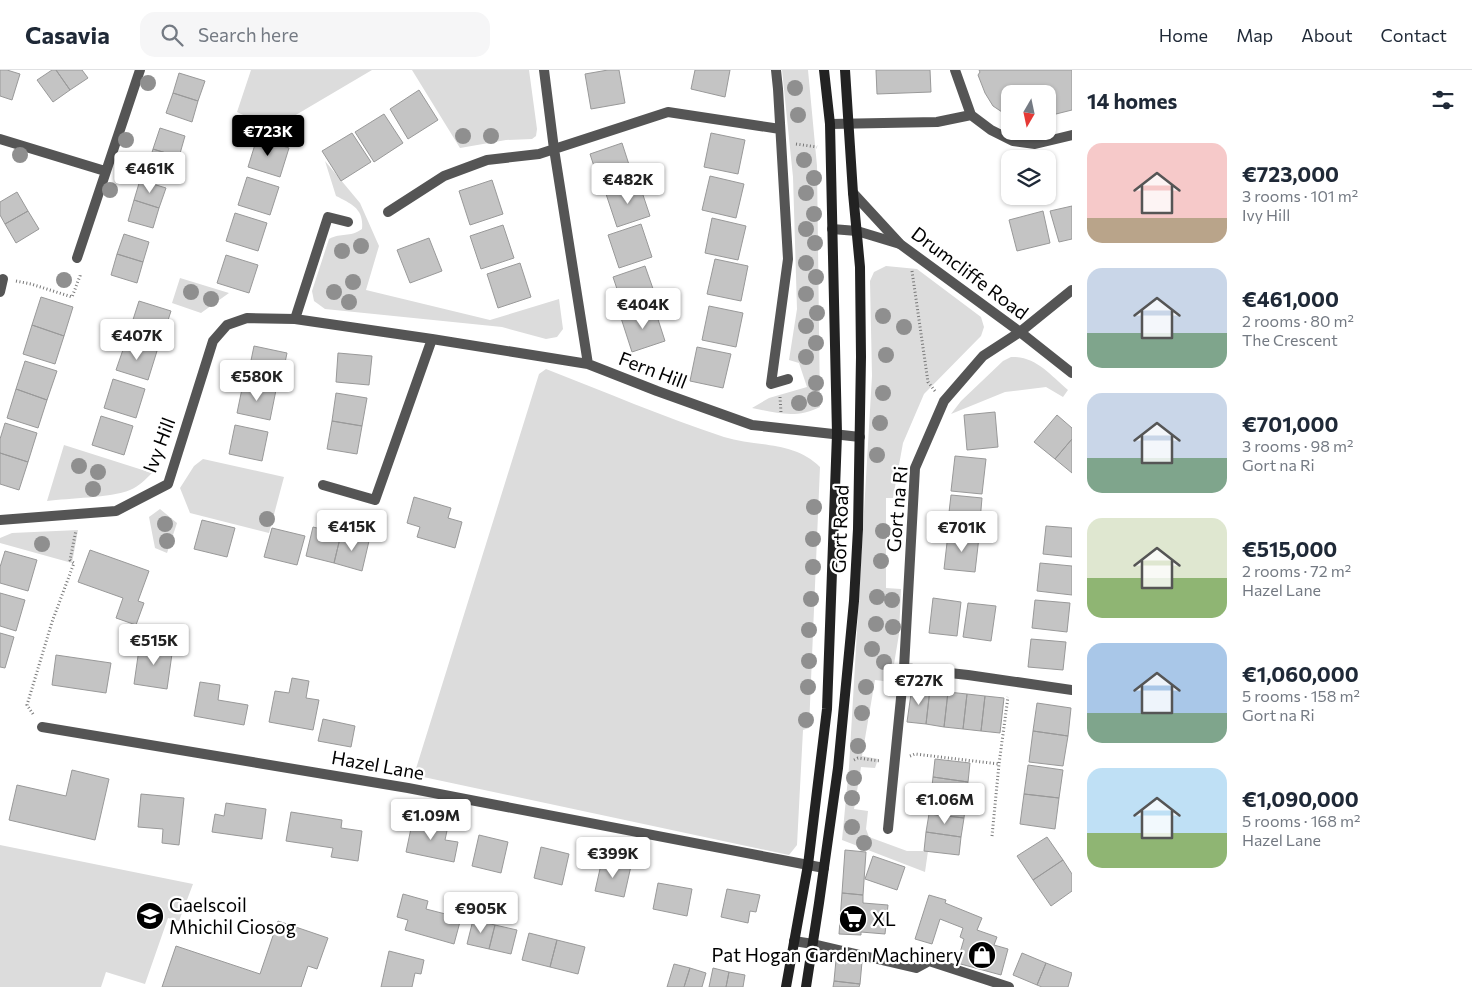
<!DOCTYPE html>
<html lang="en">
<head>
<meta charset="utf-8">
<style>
	body { margin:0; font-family:Commissioner,sans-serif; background:#f6f6f7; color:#1f2937; height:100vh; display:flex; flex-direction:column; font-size:19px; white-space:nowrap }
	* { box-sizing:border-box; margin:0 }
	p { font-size:16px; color:#747a83 }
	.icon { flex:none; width:28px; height:28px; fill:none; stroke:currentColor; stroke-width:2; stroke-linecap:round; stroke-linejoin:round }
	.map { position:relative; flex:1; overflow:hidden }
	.sheet { display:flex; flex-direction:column; background:#fff; width:400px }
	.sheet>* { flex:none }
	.needle { width:32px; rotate:189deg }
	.controls { position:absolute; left:1001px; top:15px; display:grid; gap:10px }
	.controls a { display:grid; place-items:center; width:55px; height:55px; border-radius:10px; background:#fff; box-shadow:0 1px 4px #0004; font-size:25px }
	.price { position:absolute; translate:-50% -42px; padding:0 11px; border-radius:5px; background:#fff; color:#222; font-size:16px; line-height:32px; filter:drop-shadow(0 1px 2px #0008) }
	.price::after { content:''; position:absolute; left:50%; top:30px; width:15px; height:11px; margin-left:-8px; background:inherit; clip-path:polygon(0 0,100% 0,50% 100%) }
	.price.selected { background:#000; color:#fff }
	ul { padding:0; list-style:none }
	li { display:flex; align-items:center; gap:15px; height:125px; padding:0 15px }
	li span { display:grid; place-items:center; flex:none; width:140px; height:100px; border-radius:15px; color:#555 }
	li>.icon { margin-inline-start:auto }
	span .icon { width:60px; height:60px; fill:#fffc; stroke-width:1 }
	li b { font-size:21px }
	h2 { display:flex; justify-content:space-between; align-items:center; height:60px; padding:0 15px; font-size:21px }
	header { display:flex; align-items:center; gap:30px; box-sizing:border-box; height:70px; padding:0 25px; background:#fff; border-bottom:1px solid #e0e1e3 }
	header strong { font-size:24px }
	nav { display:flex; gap:28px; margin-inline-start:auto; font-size:18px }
	.search { width:350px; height:45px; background:#f6f6f7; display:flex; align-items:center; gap:12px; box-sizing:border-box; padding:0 18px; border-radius:15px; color:#747a83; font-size:19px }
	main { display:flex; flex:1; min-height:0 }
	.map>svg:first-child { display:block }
	.green { fill:#dcdcdc }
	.building { fill:#c4c4c4; stroke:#999 }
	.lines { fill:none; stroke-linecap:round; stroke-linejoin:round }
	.path { stroke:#777; stroke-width:3; stroke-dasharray:1 2.5; stroke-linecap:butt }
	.service { stroke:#555; stroke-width:10 }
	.minor { stroke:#555; stroke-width:10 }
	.tertiary { stroke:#555; stroke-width:10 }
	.secondary { stroke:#222; stroke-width:10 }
	.tree { fill:#8f8f8f }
	.labels { text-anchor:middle; stroke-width:4.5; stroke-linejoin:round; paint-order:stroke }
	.street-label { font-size:19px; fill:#000; stroke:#fff }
	.poi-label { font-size:19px; fill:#000; stroke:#fff; text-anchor:start }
</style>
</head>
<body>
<header>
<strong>Casavia</strong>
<div class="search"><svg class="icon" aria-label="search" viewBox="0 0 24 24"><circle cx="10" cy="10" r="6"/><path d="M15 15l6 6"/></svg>Search here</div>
<nav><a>Home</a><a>Map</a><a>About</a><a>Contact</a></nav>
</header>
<main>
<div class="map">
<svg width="1072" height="917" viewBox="0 0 1072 917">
	<rect width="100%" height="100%" fill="#fff"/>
	<path class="green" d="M251,0H372L272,59L237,42Z
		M412,0H529L537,59L536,66L532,69L506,70L460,78Z
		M782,0H808L817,96L820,337C796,349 777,343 752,338L769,328L807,317L799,293L789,290L797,239L793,107Z
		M325,91L360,133L379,176L366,220L490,250L559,229L563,259L557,267L546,269L502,257L325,239L314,231L312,221L329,169C342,162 349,168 362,159C364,139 352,134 336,126Z
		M886,196L917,199L981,247L984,257L981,266L924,324L903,373L893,428H886V518L901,519L899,564L891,612L875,610L862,686L878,689L875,698L861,697L854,739L868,741L866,759L869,767L907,781H928L925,802L842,770L849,697L872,306L870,211L874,202Z
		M180,208L229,223L201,243L172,233Z
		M1011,287C1036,286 1050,305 1068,320L1063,327L1046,317L1005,322L951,344L961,331L1003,291Z
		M546,299C605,322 664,347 724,367C756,377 794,371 820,397L809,658L803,660L797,775L789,785L414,705L539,304Z
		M64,375L152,403C145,410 139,416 130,420C110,428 69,428 47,431Z
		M203,389L284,407L269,463L190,443L180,418L194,396Z
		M160,439L177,453L167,483L155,478L149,447Z
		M78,460L72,493L0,473V468L12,463Z
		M0,775L193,814L179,851L168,848L145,914L106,902L101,917H0Z"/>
	<path class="building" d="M0,0H7L20,4L12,30L0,26Z
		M52,0H56L70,20L53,32L37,10Z
		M56,0H82L88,8L70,20Z
		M608,0H619L625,33L591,39L585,4Z
		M695,0H730L725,27L691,19Z
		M876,0H930L931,22L877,24Z
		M979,0H1072V40L1048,46V24H1010V45L1005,44L993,36L985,23L978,5L980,2Z
		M179,3L205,11L198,31L173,23Z
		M419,20L438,50L408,69L390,39Z
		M173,23L198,31L192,52L166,43Z
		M384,44L403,73L374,92L355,62Z
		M160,58L185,66L179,87L153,79Z
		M352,63L371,92L341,111L322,81Z
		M711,63L745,70L738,104L704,97Z
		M257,68L289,78L280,107L248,97Z
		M622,73L633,107L601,118L590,84Z
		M153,79L179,87L173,107L147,99Z
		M710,106L744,114L736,148L702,140Z
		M247,107L279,117L270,145L238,135Z
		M140,110L166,118L159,138L134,130Z
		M492,110L503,144L470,155L459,121Z
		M639,113L650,146L617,157L606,124Z
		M17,122L28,141L5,154L0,145V132Z
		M134,130L159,138L153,158L128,151Z
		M1072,136V169L1059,172L1050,141Z
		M28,141L39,159L16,173L5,154Z
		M1043,141L1050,173L1017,181L1009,150Z
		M235,143L267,153L258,181L226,171Z
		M712,148L746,156L738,190L705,183Z
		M641,154L652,187L619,198L608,165Z
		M503,155L514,188L481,199L470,166Z
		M124,164L149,172L143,192L117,184Z
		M429,168L442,201L410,213L397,180Z
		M117,184L143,192L137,213L111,205Z
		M226,185L258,195L249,223L217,213Z
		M715,189L748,196L741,231L707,224Z
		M520,193L531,227L498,238L487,204Z
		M645,196L657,230L624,240L613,207Z
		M41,227L73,237L64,266L32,255Z
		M139,231L171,241L162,269L130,259Z
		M709,236L743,243L736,277L702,270Z
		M654,237L665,271L632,282L621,248Z
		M32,255L64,266L55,294L23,284Z
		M126,271L157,281L148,310L116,300Z
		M254,276L287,283L281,312L248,305Z
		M697,277L731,284L723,318L690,311Z
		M338,283L372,286L369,315L336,312Z
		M25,291L57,301L47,330L16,319Z
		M113,309L145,319L136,348L104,338Z
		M243,314L276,320L270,350L237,343Z
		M16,319L47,330L38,358L7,348Z
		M336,323L367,328L362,356L332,351Z
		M995,342L998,377L967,380L964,345Z
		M1057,345L1072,358V369L1055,389L1034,372Z
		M101,346L133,356L124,385L92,375Z
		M332,351L362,356L357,384L327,379Z
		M5,353L37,363L28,392L0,383V369Z
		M235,355L268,362L262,391L229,384Z
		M1072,369V403L1055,389Z
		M0,383L28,392L19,420L0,414Z
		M955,386L986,389L982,424L951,421Z
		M951,425L982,428L979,463L947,460Z
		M414,427L451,438L448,448L462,452L455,478L417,467L420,457L407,453Z
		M202,450L235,458L227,487L194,479Z
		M1046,456L1072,458V487L1043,484Z
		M313,457L341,464L334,493L306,486Z
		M272,458L305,466L297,495L264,487Z
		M341,464L369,471L362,501L334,493Z
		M948,464L979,467L975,502L944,499Z
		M90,480L149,501L138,531L144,533L136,555L116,548L123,528L78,512Z
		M5,481L37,490L28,521L0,513V497Z
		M1040,493L1072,496V525L1037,521Z
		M0,523L25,530L16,561L0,556Z
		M933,528L961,532L957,566L929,563Z
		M1035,530L1070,533L1067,562L1032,558Z
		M968,533L996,536L991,571L963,567Z
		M0,563L14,567L5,598L0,597Z
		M1031,569L1066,572L1063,600L1028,597Z
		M140,572L173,577L167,619L134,614Z
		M56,585L111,593L106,623L52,615Z
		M292,608L309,611L306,628L319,630L313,660L269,652L275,621L289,623Z
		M200,612L220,615L218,630L248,635L244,655L194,646Z
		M912,617L930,619L926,654L907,652Z
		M930,619L948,622L944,657L926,654Z
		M948,622L967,624L963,659L944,657Z
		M967,624L985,626L981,661L963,659Z
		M985,626L1004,628L1000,663L981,661Z
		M1037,633L1071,638L1068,666L1033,661Z
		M323,649L355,656L351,677L318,671Z
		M1033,661L1068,666L1063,696L1029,692Z
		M935,689L970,693L968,712L933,707Z
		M1028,695L1063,700L1059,728L1024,724Z
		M72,700L109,709L95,770L9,750L17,715L66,726Z
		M933,707L968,712L966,730L931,726Z
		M141,724L184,728L179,775L162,773L163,759L138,757Z
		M1024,724L1059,728L1055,759L1020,754Z
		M931,726L966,730L964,748L929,744Z
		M226,733L266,739L262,769L212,762L215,744L224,746Z
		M291,742L342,750L341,758L362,761L358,791L331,787L333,778L286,771Z
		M929,744L964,748L961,767L926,762Z
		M413,749L448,756L445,770L458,772L454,792L406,782Z
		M926,762L961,767L959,785L924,781Z
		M479,765L508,772L501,803L472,796Z
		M1047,767L1063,790L1033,810L1017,786Z
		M541,777L569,784L562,815L534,808Z
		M845,780L866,782L863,825L842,823Z
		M873,786L905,797L897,820L865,809Z
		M602,790L631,796L624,827L595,821Z
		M1063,790L1072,804V821L1051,836L1033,810Z
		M658,813L692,819L687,846L653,839Z
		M727,819L760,825L756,842L750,841L748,853L721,847Z
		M842,823L863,825V833L888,835L885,864L861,862V865L839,864Z
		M403,824L428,831L426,839L461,848L454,874L405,860L408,850L397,847Z
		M929,825L946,830L945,833L982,848L977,860L997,867L994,875L1008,879L1001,905L957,893L964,869L960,867L963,858L940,849L932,874L915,869Z
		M473,850L495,855L489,879L467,874Z
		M278,851L328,868L317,899L308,896L301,917H162L176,876L260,904Z
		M495,855L517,860L511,884L489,879Z
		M529,863L557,870L550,897L522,890Z
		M557,870L585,877L578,904L550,897Z
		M389,881L424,890L421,904L415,903L412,917H381Z
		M1022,883L1046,893L1037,915L1013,905Z
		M836,890L862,892L860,914L834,911Z
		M1046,893L1072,903L1068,917H1042L1037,915Z
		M674,894L690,898L684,917H667Z
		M690,898L706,903L702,917H684Z
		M713,898L729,902L726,917H709Z
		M729,902L745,905L743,917H726Z
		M834,911L860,914L859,917H833Z"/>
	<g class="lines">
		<path class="path" d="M796,74L817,77
			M912,201L928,312L935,321
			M16,211L31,214L72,227L80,206V203
			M780,327L781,343
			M33,644L27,635L52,552L74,493L70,490L76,460
			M910,686L915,684L999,694L1008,627
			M854,690L858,688L880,691
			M992,766L999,694"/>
		<path class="service" d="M955,0L971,45L991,60L1013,71L1035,74L1072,65
			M830,54L937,52L971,45
			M794,871L813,874L916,898L929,891L1009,917"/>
		<path class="minor" d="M544,0L554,79L588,294
			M776,0L778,19L788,189L771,314L788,309
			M0,69L105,101
			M388,142L444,106L487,90L539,84L668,42L780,59
			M832,159L857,161L900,174
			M77,188L140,0
			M0,222L3,209
			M295,249L328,147L348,152
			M323,415L375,430L432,269L588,294L657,321L752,355L860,367
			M0,450L116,441L168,414L213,271L227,255L247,248L295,249L432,269
			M904,598L968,605L1072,620
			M42,657L408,718L824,798
			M888,759L904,598L915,398L944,331L983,286L1020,262L1072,220"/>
		<path class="tertiary" d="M853,123L900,174L1020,262L1072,303"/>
		<path class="secondary" d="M786,917L808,795L827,639L837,364L830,54L824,0
			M806,917L819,833L838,698L854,531L858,459L861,287L860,197L853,123L845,0"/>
	</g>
	<g class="tree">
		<circle cx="148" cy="13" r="8"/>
		<circle cx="795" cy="18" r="8"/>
		<circle cx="798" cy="45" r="8"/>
		<circle cx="463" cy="66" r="8"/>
		<circle cx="491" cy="66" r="8"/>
		<circle cx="126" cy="70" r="8"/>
		<circle cx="20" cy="85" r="8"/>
		<circle cx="804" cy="90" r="8"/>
		<circle cx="814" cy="108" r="8"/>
		<circle cx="110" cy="120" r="8"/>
		<circle cx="806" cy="123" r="8"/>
		<circle cx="814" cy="144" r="8"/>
		<circle cx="806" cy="159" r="8"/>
		<circle cx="815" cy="173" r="8"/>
		<circle cx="361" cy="176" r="8"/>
		<circle cx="342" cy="181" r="8"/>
		<circle cx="806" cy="193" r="8"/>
		<circle cx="816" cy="207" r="8"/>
		<circle cx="64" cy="210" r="8"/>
		<circle cx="353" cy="212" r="8"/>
		<circle cx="191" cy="222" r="8"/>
		<circle cx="334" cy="222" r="8"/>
		<circle cx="806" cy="224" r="8"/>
		<circle cx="211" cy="229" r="8"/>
		<circle cx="349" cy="232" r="8"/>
		<circle cx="817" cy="243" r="8"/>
		<circle cx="883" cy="246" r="8"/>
		<circle cx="806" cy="256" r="8"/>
		<circle cx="904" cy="257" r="8"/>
		<circle cx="816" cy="273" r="8"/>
		<circle cx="886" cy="285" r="8"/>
		<circle cx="806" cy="287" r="8"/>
		<circle cx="816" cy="313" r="8"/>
		<circle cx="883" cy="323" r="8"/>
		<circle cx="815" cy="329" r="8"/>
		<circle cx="799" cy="333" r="8"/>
		<circle cx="880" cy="353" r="8"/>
		<circle cx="877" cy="385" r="8"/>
		<circle cx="79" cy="396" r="8"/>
		<circle cx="98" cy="402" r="8"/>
		<circle cx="93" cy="419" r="8"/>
		<circle cx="814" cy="437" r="8"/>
		<circle cx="267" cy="449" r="8"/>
		<circle cx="165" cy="454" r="8"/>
		<circle cx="883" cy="461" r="8"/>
		<circle cx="813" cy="469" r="8"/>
		<circle cx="167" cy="471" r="8"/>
		<circle cx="42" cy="474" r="8"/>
		<circle cx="881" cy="491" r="8"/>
		<circle cx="813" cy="497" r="8"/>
		<circle cx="877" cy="527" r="8"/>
		<circle cx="811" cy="529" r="8"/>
		<circle cx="892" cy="530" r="8"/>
		<circle cx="876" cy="554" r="8"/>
		<circle cx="893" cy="557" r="8"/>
		<circle cx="809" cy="560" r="8"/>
		<circle cx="872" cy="579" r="8"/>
		<circle cx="809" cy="591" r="8"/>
		<circle cx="884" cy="592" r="8"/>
		<circle cx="808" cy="617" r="8"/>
		<circle cx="866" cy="617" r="8"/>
		<circle cx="862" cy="643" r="8"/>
		<circle cx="806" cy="650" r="8"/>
		<circle cx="858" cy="676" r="8"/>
		<circle cx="854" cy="708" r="8"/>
		<circle cx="852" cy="728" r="8"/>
		<circle cx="852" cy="757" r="8"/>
		<circle cx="864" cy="773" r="8"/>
	</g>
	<defs>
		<symbol id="school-disc" viewBox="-11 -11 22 22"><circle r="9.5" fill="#000" stroke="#fff"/><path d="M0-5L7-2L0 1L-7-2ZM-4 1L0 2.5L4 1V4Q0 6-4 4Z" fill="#fff"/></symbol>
		<symbol id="supermarket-disc" viewBox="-11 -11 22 22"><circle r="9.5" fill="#000" stroke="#fff"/><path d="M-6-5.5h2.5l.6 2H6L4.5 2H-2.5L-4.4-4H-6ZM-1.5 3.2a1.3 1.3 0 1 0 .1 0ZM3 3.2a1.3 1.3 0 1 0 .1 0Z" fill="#fff"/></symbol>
		<symbol id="shop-disc" viewBox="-11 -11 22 22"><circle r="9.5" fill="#000" stroke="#fff"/><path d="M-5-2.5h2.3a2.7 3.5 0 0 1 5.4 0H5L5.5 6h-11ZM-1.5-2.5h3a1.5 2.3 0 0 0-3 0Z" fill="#fff"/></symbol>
	</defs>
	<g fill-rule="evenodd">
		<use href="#school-disc" x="134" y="830" width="32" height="32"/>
		<use href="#supermarket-disc" x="837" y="833" width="32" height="32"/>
		<use href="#shop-disc" x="966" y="869" width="32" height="32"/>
	</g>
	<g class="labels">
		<g class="street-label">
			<text transform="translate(970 203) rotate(37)" y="7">Drumcliffe Road</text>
			<text transform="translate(653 300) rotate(21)" y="7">Fern Hill</text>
			<text transform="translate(159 375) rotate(-69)" y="7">Ivy Hill</text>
			<text transform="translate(897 439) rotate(-85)" y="7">Gort na Ri</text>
			<text transform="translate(840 459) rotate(-88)" y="7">Gort Road</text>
			<text transform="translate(378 695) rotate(10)" y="7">Hazel Lane</text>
		</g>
		<g class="poi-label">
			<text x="169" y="842">Gaelscoil<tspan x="169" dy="22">Mhichil Ciosog</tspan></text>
			<text x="872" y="856">XL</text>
			<text x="963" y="892" text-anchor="end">Pat Hogan Garden Machinery</text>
		</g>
	</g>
</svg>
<div class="controls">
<a><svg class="needle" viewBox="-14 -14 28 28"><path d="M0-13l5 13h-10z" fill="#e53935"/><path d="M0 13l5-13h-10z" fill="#747a83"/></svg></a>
<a><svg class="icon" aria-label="layers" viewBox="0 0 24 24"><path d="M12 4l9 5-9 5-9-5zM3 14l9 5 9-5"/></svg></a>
</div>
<b class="price selected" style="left:268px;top:87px">€723K</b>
<b class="price" style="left:150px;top:124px">€461K</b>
<b class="price" style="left:628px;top:135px">€482K</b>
<b class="price" style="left:643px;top:260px">€404K</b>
<b class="price" style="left:137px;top:291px">€407K</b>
<b class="price" style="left:257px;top:332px">€580K</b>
<b class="price" style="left:352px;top:482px">€415K</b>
<b class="price" style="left:962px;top:483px">€701K</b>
<b class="price" style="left:154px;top:596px">€515K</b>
<b class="price" style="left:919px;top:636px">€727K</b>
<b class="price" style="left:945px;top:755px">€1.06M</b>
<b class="price" style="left:431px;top:771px">€1.09M</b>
<b class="price" style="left:613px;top:809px">€399K</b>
<b class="price" style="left:481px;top:864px">€905K</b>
</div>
<section class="sheet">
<h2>14 homes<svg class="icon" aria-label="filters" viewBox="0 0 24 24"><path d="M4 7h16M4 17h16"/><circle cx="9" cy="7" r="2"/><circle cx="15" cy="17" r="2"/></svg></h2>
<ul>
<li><span style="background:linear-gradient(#f6c9c9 75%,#b9a48a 0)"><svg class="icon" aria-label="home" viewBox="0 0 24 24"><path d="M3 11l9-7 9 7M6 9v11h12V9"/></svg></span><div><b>€723,000</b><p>3 rooms · 101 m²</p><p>Ivy Hill</p></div></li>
<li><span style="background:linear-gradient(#c9d6e8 65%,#7fa58c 0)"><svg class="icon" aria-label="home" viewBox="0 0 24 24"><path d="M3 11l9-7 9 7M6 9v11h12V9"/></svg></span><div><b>€461,000</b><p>2 rooms · 80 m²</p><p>The Crescent</p></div></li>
<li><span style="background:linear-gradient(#c9d6e8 65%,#7fa58c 0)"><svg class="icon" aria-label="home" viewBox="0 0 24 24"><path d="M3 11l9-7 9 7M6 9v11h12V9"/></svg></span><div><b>€701,000</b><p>3 rooms · 98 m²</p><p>Gort na Ri</p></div></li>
<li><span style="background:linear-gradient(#dfe7d0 60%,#8fb573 0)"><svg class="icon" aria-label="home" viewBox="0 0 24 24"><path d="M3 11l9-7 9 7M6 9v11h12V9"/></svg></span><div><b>€515,000</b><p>2 rooms · 72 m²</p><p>Hazel Lane</p></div></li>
<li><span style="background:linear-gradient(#a9c7e8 70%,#7fa58c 0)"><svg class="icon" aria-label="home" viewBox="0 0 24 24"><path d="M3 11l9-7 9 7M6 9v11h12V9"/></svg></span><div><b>€1,060,000</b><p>5 rooms · 158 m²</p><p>Gort na Ri</p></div></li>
<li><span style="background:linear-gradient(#bfe0f5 65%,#8fb573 0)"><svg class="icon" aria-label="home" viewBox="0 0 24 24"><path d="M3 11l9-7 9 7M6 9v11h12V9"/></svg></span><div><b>€1,090,000</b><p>5 rooms · 168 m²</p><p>Hazel Lane</p></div></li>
</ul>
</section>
</main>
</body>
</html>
